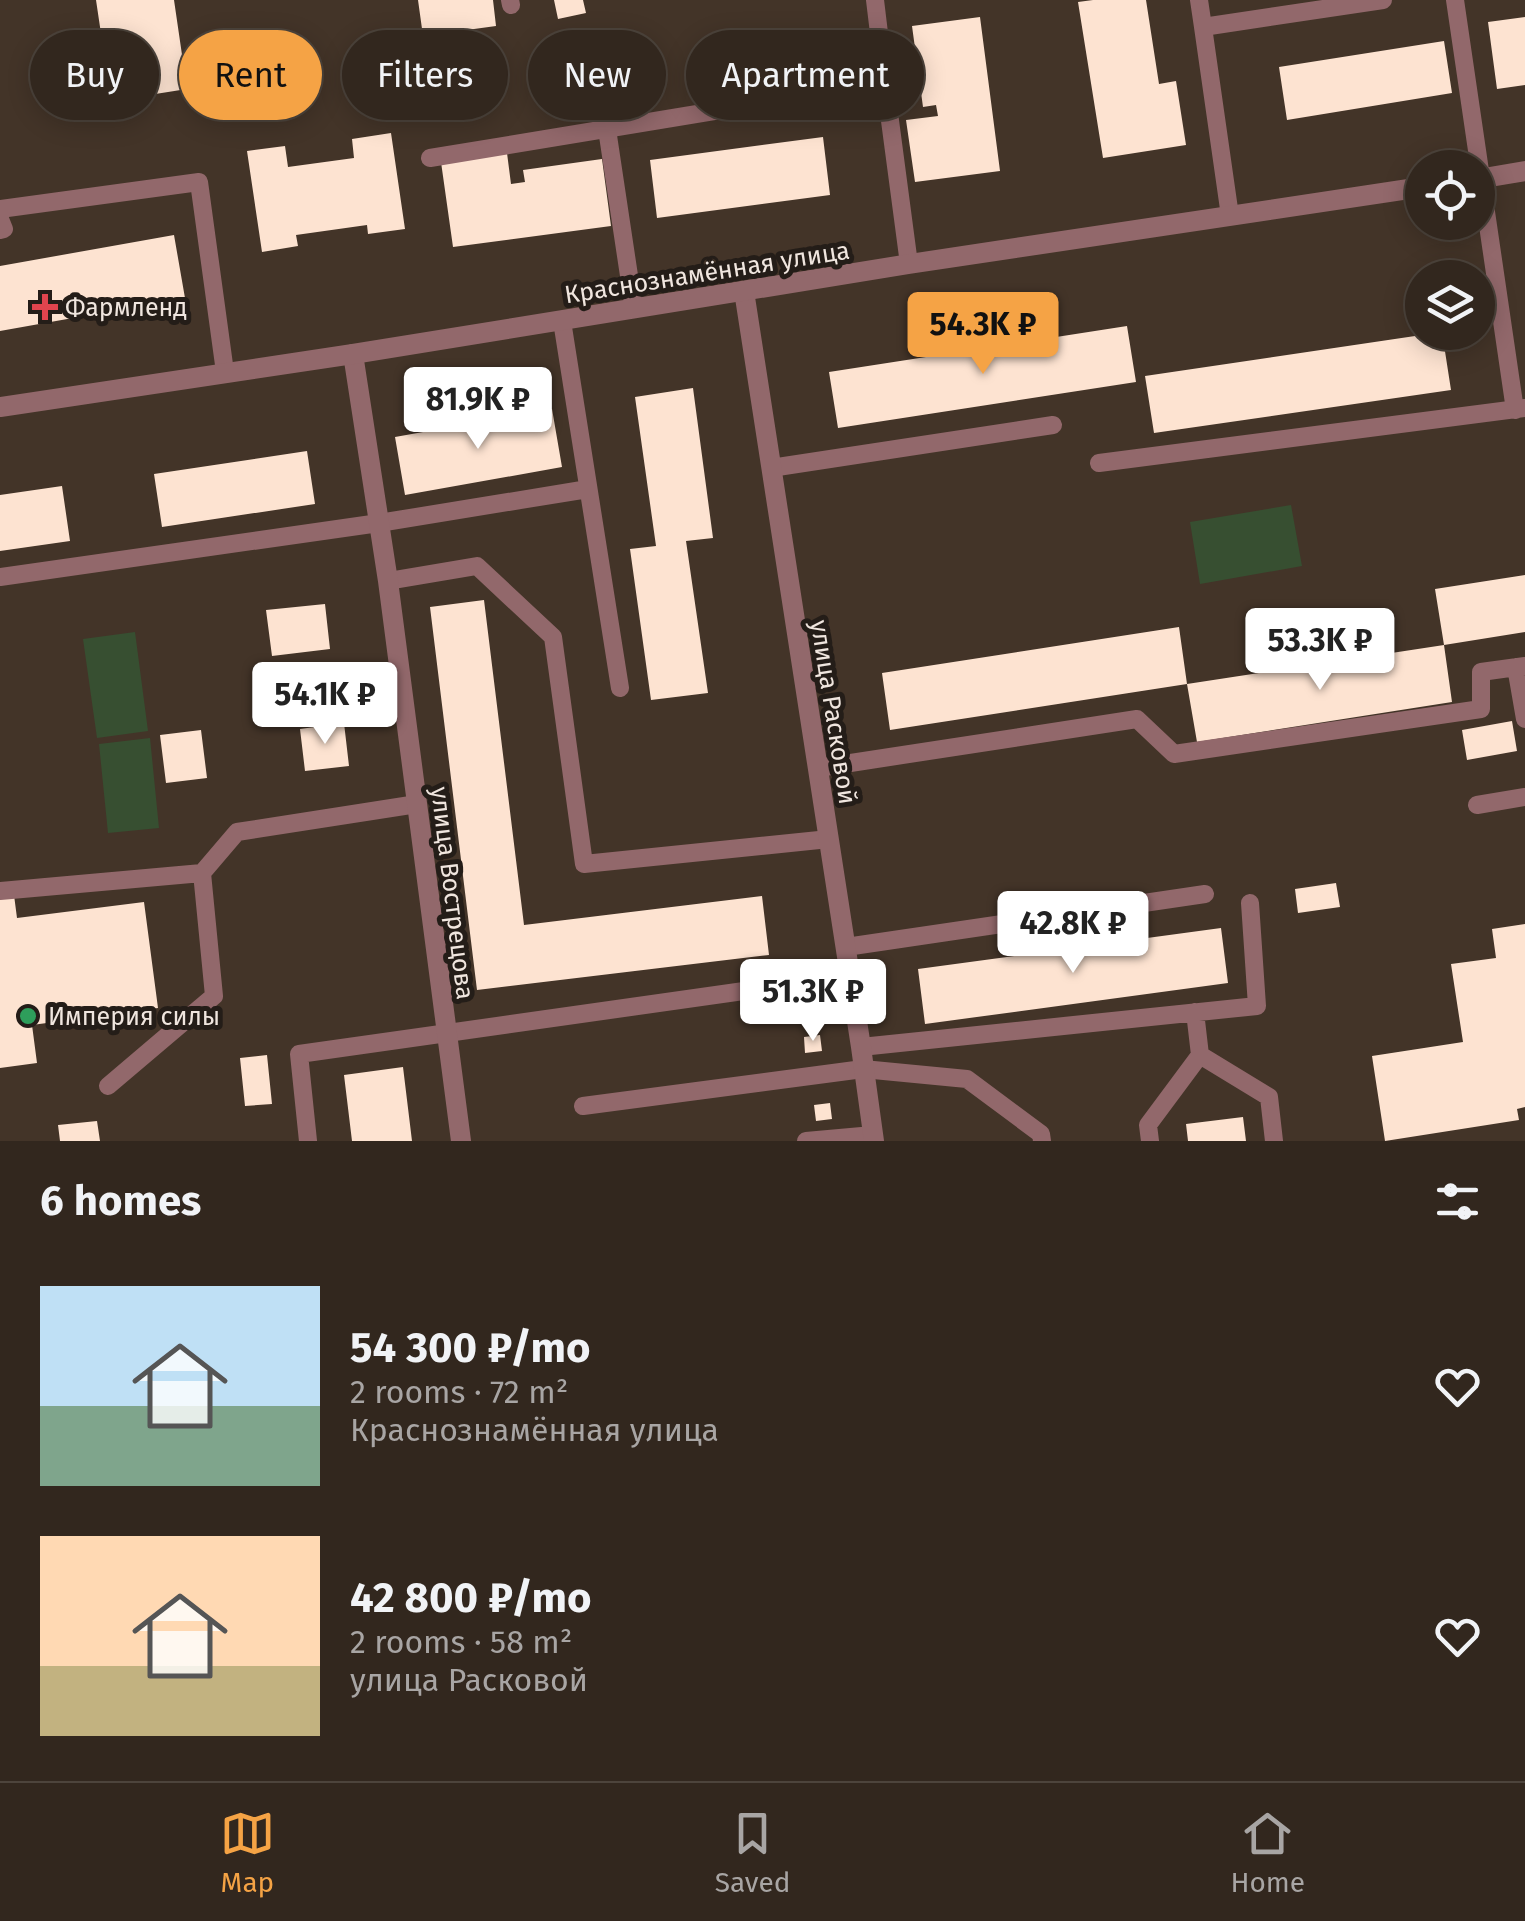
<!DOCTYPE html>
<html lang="en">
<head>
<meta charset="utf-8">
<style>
	body { margin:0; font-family:"Fira Sans",sans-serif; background:#3d332b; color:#f1f3f6; height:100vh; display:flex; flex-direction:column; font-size:38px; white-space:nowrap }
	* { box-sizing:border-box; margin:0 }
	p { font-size:32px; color:#a8a5a4 }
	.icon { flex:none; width:55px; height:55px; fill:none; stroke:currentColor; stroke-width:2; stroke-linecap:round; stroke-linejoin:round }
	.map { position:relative; height:1141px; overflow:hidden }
	.details { display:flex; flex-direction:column; background:#32271e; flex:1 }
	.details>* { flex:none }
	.hud { position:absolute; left:30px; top:30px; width:1000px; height:90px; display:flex; gap:20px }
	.controls { position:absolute; left:1405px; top:150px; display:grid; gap:20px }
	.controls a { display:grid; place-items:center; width:90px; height:90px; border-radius:50%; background:#32271e; box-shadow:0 5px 25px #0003,0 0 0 2px #4d443c; font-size:50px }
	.price { position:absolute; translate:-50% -85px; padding:0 22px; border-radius:10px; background:#fff; color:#222; font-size:32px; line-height:65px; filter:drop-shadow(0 2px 5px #0008) }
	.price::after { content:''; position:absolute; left:50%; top:60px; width:30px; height:22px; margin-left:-15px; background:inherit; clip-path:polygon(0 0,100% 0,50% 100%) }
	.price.selected { background:#f5a345; color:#111 }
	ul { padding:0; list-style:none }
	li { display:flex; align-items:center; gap:30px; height:250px; padding:0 40px }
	li span { display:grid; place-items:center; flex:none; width:280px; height:200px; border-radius:0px; color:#555 }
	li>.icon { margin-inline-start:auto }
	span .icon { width:120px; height:120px; fill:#fffc; stroke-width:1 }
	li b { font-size:42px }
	h2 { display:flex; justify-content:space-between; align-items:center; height:120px; padding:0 40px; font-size:42px }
	.tag { padding:0 35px; border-radius:45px; background:#32271e; box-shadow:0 5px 25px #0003,0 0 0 2px #4d443c; font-size:35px; line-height:90px }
	.tag.selected { background:#f5a345; color:#111 }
	.menu { display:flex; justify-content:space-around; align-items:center; height:140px; border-top:2px solid #4d443c; background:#32271e; font-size:28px; color:#a8a5a4 }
	.menu a { display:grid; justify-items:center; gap:5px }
	.menu .selected { color:#f5a345 }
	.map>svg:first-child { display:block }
	.green { fill:#374f31 }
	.building { fill:#fde3d1 }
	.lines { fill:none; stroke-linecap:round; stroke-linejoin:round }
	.service { stroke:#92686b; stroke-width:18 }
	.minor { stroke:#92686b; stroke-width:20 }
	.tertiary { stroke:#92686b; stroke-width:20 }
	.health-dot { fill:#e0444e; stroke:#241d18; stroke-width:4 }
	.leisure-dot { fill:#2e9e5b; stroke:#241d18; stroke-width:4 }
	.labels { text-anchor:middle; stroke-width:10; stroke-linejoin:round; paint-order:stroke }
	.street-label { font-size:25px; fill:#f0e6df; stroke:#241d18 }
	.poi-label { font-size:25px; fill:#f0e6df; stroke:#241d18; text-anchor:start }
</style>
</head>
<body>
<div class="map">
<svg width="1525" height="1141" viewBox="0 0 1525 1141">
	<rect width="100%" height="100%" fill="#433428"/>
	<path class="green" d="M1291,505L1302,566L1200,584L1190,522Z
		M135,632L148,731L97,738L83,639Z
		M150,738L159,828L108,833L99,744Z"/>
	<path class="building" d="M96,0H174L187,89L111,101Z
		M418,0H493L496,26L423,36Z
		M554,0H583L586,13L558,19Z
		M1093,0H1146L1159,84L1176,81L1186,145L1103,158L1078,2Z
		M980,17L1000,171L915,182L906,120L938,116L936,105L923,107L912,26Z
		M1525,17V85L1497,89L1488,22Z
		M1444,41L1452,93L1287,120L1279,67Z
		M391,133L405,229L368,234L367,225L296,235L298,246L262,252L247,151L285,146L288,167L354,158L352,139Z
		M823,137L830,195L657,218L650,160Z
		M507,153L511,184L525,182L523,170L602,159L611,226L453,247L441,162Z
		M174,235L185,298L0,331V266Z
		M1127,326L1136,382L838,428L829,372Z
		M1442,332L1451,390L1154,433L1145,376Z
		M693,388L713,538L686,541L708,693L651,700L630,549L656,546L635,397Z
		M552,409L562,467L405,495L395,437Z
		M307,451L315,504L162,527L154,474Z
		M62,486L70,541L0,551V495Z
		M1525,575V632L1444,645L1435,589Z
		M484,600L524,925L762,896L769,955L477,990L430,607Z
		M325,604L330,649L272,656L266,610Z
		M1179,627L1187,684L890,730L882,673Z
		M1444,645L1452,702L1197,742L1187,684Z
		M1512,721L1517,751L1467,760L1462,730Z
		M344,723L349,766L305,771L300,729Z
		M201,730L207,778L166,783L160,735Z
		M1336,883L1340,907L1298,913L1295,889Z
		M14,895L17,918L144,902L158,1008L32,1025L37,1063L0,1068V897Z
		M1525,924V1107L1517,1109L1519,1120L1385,1141L1372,1056L1463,1042L1451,964L1496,958L1492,929Z
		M1221,928L1228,983L925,1024L918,969Z
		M820,1035L822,1051L805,1053L804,1037Z
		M267,1055L272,1104L245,1106L240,1058Z
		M403,1067L412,1141H352L344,1075Z
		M830,1103L832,1119L816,1121L814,1105Z
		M1243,1117L1246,1141H1188L1186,1124Z
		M97,1121L100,1141H60L58,1125Z"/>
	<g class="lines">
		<path class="service" d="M510,0L511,5
			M1199,0L1203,27L1383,0
			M1455,0L1515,410
			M1203,27L1230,216
			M885,83L909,264
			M607,129L634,309
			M430,158L885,83L875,0
			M0,209L199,182L225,372
			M0,219L4,229L0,230
			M562,321L620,688
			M1099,463L1525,408
			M771,468L1053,425
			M0,577L379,523L588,489
			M388,581L477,566L553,637L584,864L829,839
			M1516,667L1525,719
			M818,768L1137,719L1174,754L1481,709V672L1525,666
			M1477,805L1525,797
			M0,891L202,873L237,832L417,804
			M846,947L1205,894
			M1195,1012L1200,1055
			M861,1047L1257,1006L1250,903
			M108,1086L214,996L202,873
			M583,1106L863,1069L967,1079L1041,1134L1042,1141
			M308,1141L299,1054L850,976
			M806,1141L873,1135
			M1150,1141L1148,1125L1200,1055L1269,1097L1274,1141"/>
		<path class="minor" d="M744,291L861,1047L874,1141
			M353,354L388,581L461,1141"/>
		<path class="tertiary" d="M1478,179L1525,171
			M0,407L353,354L909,264L1422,187"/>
	</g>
	<path class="health-dot" d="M40 292h10v10h10v10h-10v10h-10v-10h-10v-10h10z"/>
	<circle class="leisure-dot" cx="28" cy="1016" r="10"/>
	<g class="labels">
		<g class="street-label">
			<text transform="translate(707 272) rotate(-9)" y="9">Краснознамённая улица</text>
			<text transform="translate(834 712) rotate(81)" y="9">улица Расковой</text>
			<text transform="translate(453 893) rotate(83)" y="9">улица Вострецова</text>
		</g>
		<g class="poi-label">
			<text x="65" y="316">Фармленд</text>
			<text x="48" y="1025">Империя силы</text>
		</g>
	</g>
</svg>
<div class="controls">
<a><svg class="icon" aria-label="locate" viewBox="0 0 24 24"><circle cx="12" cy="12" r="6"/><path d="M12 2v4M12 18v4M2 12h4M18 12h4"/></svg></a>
<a><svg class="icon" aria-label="layers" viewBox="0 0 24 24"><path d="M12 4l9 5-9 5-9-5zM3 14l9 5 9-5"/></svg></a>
</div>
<b class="price selected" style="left:983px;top:377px">54.3K ₽</b>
<b class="price" style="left:478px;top:452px">81.9K ₽</b>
<b class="price" style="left:1320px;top:693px">53.3K ₽</b>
<b class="price" style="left:325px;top:747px">54.1K ₽</b>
<b class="price" style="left:1073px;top:976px">42.8K ₽</b>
<b class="price" style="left:813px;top:1044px">51.3K ₽</b>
<div class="hud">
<a class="tag">Buy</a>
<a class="tag selected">Rent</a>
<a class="tag">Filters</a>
<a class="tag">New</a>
<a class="tag">Apartment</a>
</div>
</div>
<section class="details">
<h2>6 homes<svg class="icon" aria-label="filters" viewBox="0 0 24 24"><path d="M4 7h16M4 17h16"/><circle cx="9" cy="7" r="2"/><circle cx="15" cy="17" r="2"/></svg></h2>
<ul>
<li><span style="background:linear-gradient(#bfe0f5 60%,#7fa58c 0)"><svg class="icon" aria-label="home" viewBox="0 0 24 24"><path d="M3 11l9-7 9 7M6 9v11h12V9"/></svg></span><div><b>54 300 ₽/mo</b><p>2 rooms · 72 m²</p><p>Краснознамённая улица</p></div><svg class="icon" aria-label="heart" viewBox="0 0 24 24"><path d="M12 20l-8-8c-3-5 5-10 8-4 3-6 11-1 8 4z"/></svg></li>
<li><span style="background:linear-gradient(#ffd9b3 65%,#c2b280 0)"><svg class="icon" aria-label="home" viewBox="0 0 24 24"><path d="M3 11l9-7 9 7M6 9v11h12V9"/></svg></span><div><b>42 800 ₽/mo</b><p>2 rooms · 58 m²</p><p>улица Расковой</p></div><svg class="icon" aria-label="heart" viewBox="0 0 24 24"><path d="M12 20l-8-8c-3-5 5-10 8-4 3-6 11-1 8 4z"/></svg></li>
</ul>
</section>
<nav class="menu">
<a class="selected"><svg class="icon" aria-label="map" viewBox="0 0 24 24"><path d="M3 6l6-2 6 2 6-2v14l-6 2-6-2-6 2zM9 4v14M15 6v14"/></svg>Map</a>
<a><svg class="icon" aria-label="saved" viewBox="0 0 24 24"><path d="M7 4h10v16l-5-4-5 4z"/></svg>Saved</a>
<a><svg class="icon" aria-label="home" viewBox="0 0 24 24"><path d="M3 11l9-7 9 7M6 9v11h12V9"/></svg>Home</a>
</nav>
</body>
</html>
